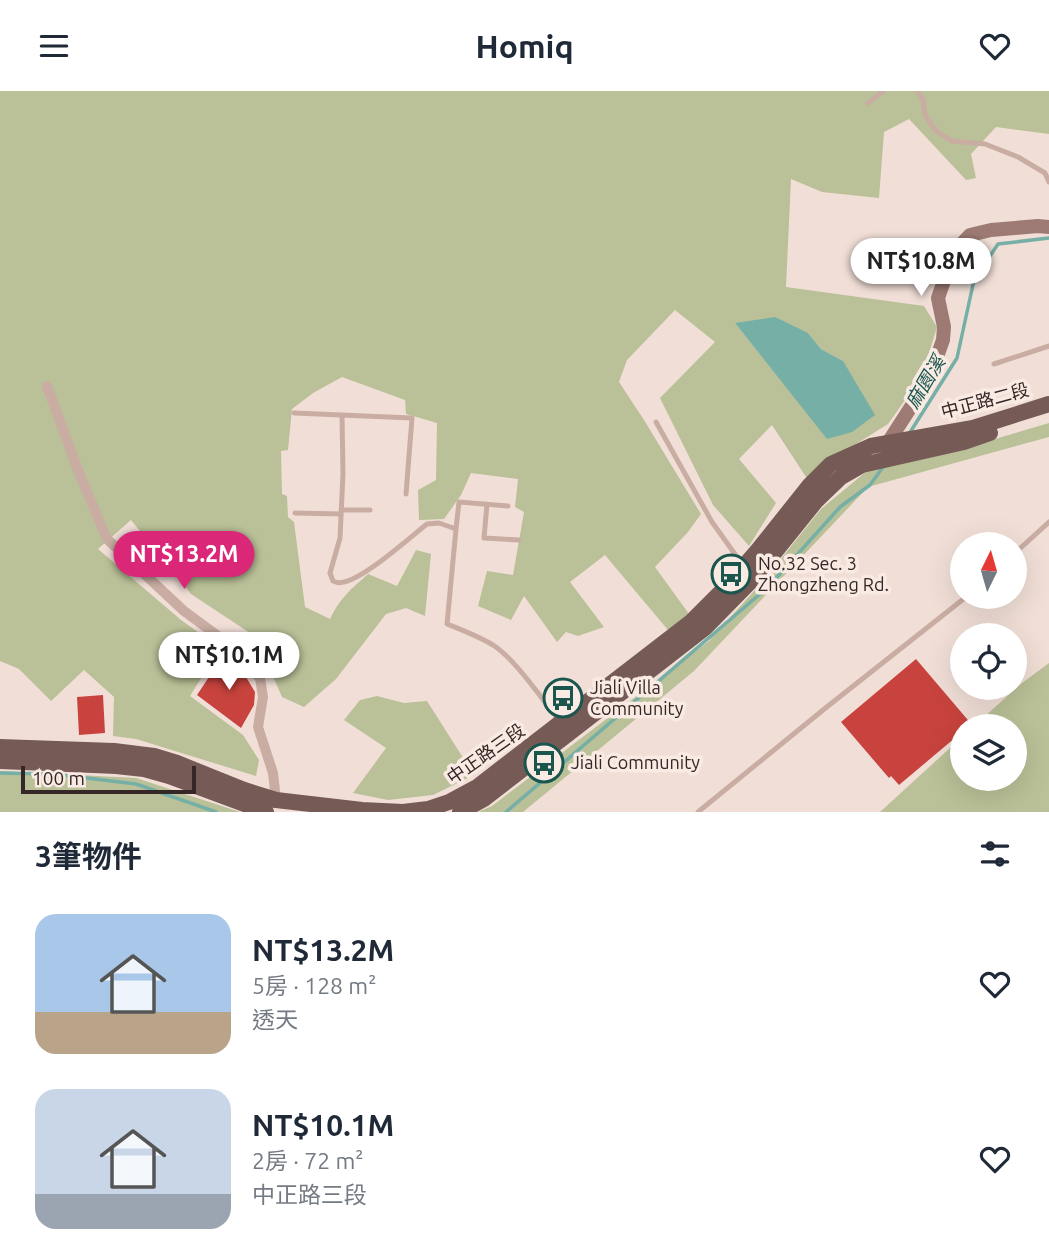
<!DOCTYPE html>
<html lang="zh-TW">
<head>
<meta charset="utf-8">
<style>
	body { margin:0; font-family:Ubuntu,"Noto Sans TC",sans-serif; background:#f6f6f7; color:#1f2937; height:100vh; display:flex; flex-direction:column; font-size:26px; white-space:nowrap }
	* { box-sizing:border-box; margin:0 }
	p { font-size:23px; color:#747a83 }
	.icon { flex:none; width:38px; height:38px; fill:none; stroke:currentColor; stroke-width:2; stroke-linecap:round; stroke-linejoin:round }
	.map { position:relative; height:721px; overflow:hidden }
	.panel { display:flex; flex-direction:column; background:#fff; flex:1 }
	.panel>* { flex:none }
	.needle { width:46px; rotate:5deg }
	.tools { position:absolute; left:950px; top:441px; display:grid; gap:14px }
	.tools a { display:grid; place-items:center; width:77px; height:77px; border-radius:50%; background:#fff; box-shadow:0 7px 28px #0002; font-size:35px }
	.scale { position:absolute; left:21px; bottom:18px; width:175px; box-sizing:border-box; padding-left:7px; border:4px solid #342725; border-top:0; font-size:19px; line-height:24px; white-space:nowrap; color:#342725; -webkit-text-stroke:5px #f9eae3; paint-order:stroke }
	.price { position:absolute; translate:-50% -60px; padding:0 16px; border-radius:24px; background:#fff; color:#222; font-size:23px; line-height:46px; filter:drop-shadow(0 2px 4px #0008) }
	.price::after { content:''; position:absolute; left:50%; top:42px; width:21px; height:16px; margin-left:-10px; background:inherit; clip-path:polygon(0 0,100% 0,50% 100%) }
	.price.current { background:#db2777; color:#fff }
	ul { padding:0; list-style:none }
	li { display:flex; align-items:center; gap:21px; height:175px; padding:0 35px }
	li span { display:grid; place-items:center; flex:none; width:196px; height:140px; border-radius:21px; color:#555 }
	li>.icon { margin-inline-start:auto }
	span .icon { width:84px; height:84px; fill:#fffc; stroke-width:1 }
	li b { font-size:30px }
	h2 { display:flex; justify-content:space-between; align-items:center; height:84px; padding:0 35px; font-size:30px }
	header { display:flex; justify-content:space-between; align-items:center; height:91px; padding:0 35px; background:#fff; font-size:32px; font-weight:700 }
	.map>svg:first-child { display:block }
	.green { fill:#bac097; fill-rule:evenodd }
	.water { fill:#75afa5 }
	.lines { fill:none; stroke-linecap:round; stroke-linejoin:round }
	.stream { stroke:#75afa5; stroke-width:3.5 }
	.building { fill:#c8433d }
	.lane { stroke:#c9ada3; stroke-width:5 }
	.street { stroke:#c9ada3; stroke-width:10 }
	.secondary { stroke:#9d7b74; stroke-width:14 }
	.primary { stroke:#765a56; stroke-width:16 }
	.labels { text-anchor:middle; stroke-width:7; stroke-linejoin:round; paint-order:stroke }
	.street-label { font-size:18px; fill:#342725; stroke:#f9eae3 }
	.poi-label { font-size:18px; fill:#342725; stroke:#f9eae3; text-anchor:start }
	.water-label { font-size:19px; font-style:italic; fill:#1a564e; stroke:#f9eae3 }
</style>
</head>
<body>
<header><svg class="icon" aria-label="menu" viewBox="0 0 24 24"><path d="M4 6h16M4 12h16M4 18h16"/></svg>Homiq<svg class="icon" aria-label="heart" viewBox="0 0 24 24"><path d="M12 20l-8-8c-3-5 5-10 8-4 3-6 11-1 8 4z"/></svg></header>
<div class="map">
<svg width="1049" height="721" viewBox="0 0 1049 721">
	<rect width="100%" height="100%" fill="#f1dfd7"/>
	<path class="green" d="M0,0H1049V43L996,36L971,63L976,87L966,89L909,28L884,41L879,107L822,101L791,88L786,196L924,215L937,236L922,285L888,333L829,370L808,389L772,334L739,368L776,412L749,455L713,414L660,307L715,251L675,219L627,269L619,291L644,329L701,423L688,441L655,476L689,523L668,539L605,464L570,491L604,536L578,545L566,541L557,551L524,505L511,529L478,515L487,480L513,484L524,421L515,416L518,388L471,382L461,404L444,428L419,429L418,399L436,389L437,332L406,323L405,309L342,286L313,302L292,318L288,359L281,360L282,403L287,405L288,426L294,431L305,516L330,528C339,508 352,497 368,483L397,495L416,459L431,463L425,525L406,517L386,523L336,588L304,616L282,606L256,546L191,503L131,429L98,458L181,529L220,557L190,605L243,644L259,669L256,685L136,648L113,645L114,606L84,579L51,610L19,578L0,570ZM735,232L808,242L821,258L843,270L828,348Z
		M1049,332V346L868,396L694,580L523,721H478L492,715L709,550L763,490L821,418L867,380L968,356Z
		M1049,572V721H880L962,646V688H1015V635H974L1022,592Z
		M377,605L404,612L427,610L474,684L433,704L388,709L353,702L386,657L344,629L360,609Z
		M0,680L136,687L240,721H0Z"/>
	<path class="water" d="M775,226L808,242L821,258L843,270L875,324L852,341L827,348L735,232Z"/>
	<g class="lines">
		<path class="stream" d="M909,343L957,267L974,189L998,153L1049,147
			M0,682L53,683L136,693L216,721
			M506,721L768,496L840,416L870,394L883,376"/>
	</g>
	<path class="building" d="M225,562L247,585L246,586L255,601L254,614L241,637L197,604Z
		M916,568L973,635H962V641L899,694L891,685L889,687L841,631Z
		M103,604L105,642L79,644L77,606Z"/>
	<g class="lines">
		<path class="lane" d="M917,0L923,8L925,24L936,40L952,50L985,53L1018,66L1045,82L1049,91
			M868,12L883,0
			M994,273L1049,255
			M294,322L412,327L406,403
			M342,325L343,383L340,447L330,482L333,490C339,492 338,492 344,491C366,486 408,448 427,433L439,432L456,438L447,533C462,539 478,545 493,554C516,569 541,607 559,629
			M656,331L712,431L742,473
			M487,413L484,447L519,449
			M341,419H370
			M295,422L341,423
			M456,438L459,411L508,415
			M1015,462L1049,431
			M698,721L828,615L966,506"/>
		<path class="street" d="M47,295L79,382L107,448L184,520L218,545L260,587L263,606L258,636L273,682L276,709"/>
		<path class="secondary" d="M892,361L889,350L929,288L943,249L944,236L938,207L954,161L970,144L991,139L1038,135L1049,136"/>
		<path class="primary" d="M0,656L114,660L154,665L177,672L244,699L276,709L362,719L403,721L428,718L449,711L477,696L692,530L725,497L758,459L809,395L831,373L871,355L973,337L1049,313
			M0,670L116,675L144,678L169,685L266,721
			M460,721L484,708L705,537L754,487L816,410L841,386L862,374L964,351L990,342"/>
	</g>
	<defs>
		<symbol id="bus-ring" viewBox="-11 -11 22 22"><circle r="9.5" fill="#f9eae3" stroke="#1a564e" stroke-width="1.5"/><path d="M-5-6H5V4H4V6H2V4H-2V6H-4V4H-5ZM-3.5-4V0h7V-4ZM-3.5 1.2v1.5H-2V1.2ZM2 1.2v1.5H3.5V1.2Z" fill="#1a564e"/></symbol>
	</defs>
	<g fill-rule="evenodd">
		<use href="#bus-ring" x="709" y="461" width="44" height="44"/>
		<use href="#bus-ring" x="541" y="585" width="44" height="44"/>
		<use href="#bus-ring" x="522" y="650" width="44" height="44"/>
	</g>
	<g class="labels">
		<g class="street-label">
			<text transform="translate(985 310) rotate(-15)" y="6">中正路二段</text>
			<text transform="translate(486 663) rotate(-35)" y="6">中正路三段</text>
		</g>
		<g class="poi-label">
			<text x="758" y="479">No.32 Sec. 3<tspan x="758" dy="21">Zhongzheng Rd.</tspan></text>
			<text x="590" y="603">Jiali Villa<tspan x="590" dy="21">Community</tspan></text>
			<text x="571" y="678">Jiali Community</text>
		</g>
		<g class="water-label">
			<text transform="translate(925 291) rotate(-59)" y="7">麻園溪</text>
		</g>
	</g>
</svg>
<div class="tools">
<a><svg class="needle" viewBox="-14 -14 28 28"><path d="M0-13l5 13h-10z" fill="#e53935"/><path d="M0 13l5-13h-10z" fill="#747a83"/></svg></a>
<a><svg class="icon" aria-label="locate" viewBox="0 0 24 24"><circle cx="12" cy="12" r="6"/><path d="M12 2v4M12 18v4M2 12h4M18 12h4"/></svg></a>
<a><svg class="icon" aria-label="layers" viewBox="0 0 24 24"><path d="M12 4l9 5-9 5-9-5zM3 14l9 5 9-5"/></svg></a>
</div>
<div class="scale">100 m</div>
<b class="price" style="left:921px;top:207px">NT$10.8M</b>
<b class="price current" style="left:184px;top:500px">NT$13.2M</b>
<b class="price" style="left:229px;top:601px">NT$10.1M</b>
</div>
<section class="panel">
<h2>3筆物件<svg class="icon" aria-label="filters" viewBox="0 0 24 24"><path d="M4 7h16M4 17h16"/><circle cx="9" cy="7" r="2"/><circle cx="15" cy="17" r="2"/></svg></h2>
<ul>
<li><span style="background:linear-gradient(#a9c7e8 70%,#b9a48a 0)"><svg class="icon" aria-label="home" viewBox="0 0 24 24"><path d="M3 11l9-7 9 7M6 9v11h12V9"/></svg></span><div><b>NT$13.2M</b><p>5房 · 128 m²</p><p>透天</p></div><svg class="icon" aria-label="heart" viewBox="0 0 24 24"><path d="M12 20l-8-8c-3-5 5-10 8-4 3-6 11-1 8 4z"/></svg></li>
<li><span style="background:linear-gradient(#c9d6e8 75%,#9aa5b1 0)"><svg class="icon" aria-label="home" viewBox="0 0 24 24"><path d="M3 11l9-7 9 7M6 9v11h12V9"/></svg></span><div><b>NT$10.1M</b><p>2房 · 72 m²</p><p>中正路三段</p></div><svg class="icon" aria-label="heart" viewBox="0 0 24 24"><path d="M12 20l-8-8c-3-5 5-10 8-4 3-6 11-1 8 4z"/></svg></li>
</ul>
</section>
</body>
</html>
